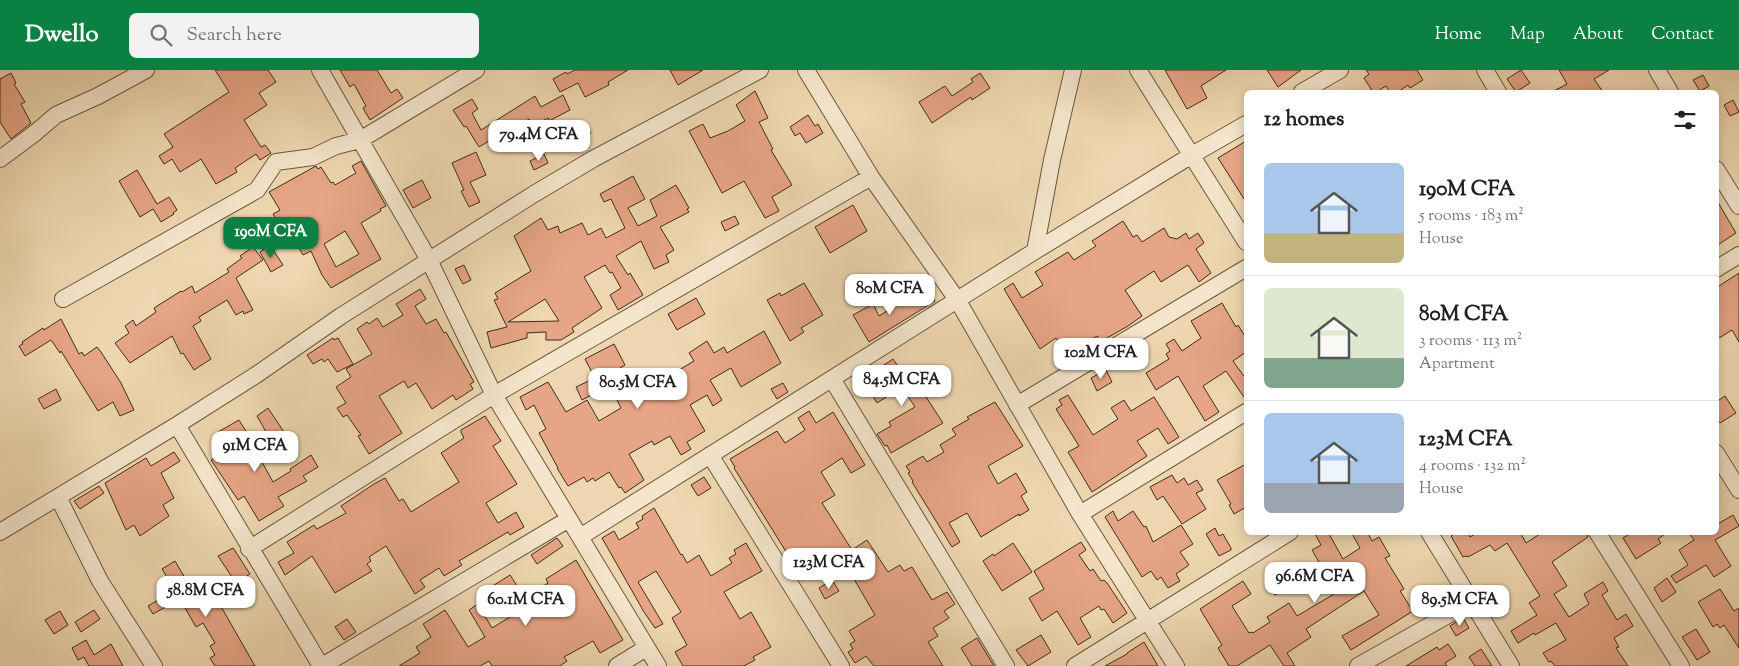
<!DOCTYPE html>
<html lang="en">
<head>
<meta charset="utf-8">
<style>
	body { margin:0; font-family:"Sorts Mill Goudy",serif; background:#f2f2f2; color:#202124; height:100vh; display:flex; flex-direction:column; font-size:19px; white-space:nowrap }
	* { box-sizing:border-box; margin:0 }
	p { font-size:16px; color:#757577 }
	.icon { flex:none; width:28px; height:28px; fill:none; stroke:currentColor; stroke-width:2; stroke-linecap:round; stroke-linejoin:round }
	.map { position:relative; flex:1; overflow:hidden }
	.panel { position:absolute; left:1244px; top:20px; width:475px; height:445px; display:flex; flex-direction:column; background:#fff; border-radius:8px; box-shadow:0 2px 12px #0003 }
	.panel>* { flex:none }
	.price { position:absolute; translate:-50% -42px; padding:0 11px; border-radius:10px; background:#fff; color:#222; font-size:16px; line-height:32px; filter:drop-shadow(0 1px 2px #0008) }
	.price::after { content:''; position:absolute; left:50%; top:30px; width:15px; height:11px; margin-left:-8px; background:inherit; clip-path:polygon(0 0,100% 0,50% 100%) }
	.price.on { background:#0b8043; color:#fff }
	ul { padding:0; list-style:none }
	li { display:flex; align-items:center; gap:15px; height:125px; padding:0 20px }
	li+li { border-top:1px solid #e0e0e0 }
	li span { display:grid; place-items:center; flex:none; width:140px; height:100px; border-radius:8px; color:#555 }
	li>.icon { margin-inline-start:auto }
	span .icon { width:60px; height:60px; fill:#fffc; stroke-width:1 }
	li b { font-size:21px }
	h2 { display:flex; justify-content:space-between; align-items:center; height:60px; padding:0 20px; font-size:21px }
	header { display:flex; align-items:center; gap:30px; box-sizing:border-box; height:70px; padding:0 25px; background:#0b8043; color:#fff }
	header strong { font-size:24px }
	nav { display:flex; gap:28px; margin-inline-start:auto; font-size:18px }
	.search { width:350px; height:45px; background:#f2f2f2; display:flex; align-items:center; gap:12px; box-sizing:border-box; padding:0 18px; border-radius:8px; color:#757577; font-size:19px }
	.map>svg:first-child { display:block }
	.building { fill:#e6a586; stroke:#402e17; fill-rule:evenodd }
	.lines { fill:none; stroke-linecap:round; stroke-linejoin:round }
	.minor-casing { stroke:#6c583d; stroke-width:18 }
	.minor { stroke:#f4e5cc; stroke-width:16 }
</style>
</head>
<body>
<header>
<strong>Dwello</strong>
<div class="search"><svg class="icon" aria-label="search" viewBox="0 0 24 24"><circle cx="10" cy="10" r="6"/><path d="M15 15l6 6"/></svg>Search here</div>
<nav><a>Home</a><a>Map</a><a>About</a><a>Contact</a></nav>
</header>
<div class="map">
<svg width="1739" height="596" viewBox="0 0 1739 596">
	<rect width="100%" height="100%" fill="#eed7b0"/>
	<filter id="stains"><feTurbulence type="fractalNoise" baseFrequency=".004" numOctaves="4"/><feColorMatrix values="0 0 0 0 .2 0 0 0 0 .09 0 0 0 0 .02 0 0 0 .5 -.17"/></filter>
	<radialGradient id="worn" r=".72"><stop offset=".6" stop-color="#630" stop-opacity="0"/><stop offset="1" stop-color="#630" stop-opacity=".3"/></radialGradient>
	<path class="building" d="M215,0H268L276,12L259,23L267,35L244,50L261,77L265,75L271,83L260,90L256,84L235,98L237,102L216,114L201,89L180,102L172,89L164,94L159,86L173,77L164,64L229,22Z
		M340,0H377L391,23L397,19L403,28L370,50L363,38L366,36L354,14L350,17Z
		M575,0H628L608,12L609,15L585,27L578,13L560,22L553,9L566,2L567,4Z
		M670,0H703L678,15Z
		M1165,0H1226L1201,16L1207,28L1187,39Z
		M1267,0H1301L1278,17Z
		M1366,0H1417L1423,10L1410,18L1408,15L1398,22H1390L1386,16L1376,22H1373L1364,8L1369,4Z
		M1521,0L1530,13L1516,22L1507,9Z
		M1559,0H1609L1594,9L1603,22H1552L1567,14Z
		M11,3L16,13L14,14L25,32L21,34L31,53L11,69L0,52V9Z
		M980,3L990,18L972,30L971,27L932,53L919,32L945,16L952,26L973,12L971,9Z
		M1703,5L1709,16L1700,21L1693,10Z
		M755,21L768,48L759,52L773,79L771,80L792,115L772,127L779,141L765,148L744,111L722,123L689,61L703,54L710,68L728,61L745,51L736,35Z
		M563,25L570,40L549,51L548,48L533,56L529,49L514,59L512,57L479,77L466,56L464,57L453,40L472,29L478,39L472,43L481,60L535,26L541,37Z
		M1733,30L1739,42L1730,46L1724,35Z
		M808,45L815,56L818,54L823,63L806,73L800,63L795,66L790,57Z
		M585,54L591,63L575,73L570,65Z
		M1246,71V132L1218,88Z
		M476,82L486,105L470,112L480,132L469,137L461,121L464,120L452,93Z
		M544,84L548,93L534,100L530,91Z
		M361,91L386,136L380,139L381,141L361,153L381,189L331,218L322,205L311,181L303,185L296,173L292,176L273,144L280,140L269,122L316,96L318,99L321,97L331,113L333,112L335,115L356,103L352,96ZM345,161L359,184L336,197L324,174Z
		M137,100L157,134L169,127L177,140L173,143L174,144L161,152L153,139L140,147L119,111Z
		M633,106L645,129L628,138L638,156L657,146L650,130L676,115L689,138L687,139L689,142L660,157L674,180L666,185L669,192L654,199L641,171L616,186L628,205L630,203L643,225L618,240L610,225L621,218L612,202L610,203L605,195L584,207L602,238L572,258L574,262L561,270H546V262L527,263V268L491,278L487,262L507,257L494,230L498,229L495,223L531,201L514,166L541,148L548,160L558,156L560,163L582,153L588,165L601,158L606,168L625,158L611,129L604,132L600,124ZM545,229L559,251L508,252Z
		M422,110L431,128L413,138L403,120Z
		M1716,129L1736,163L1716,176Z
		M853,135L867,161L830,183L815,157Z
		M735,146L739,154L725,161L721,152Z
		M1123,151L1133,167L1137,165L1142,172L1164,158L1169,167L1177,169L1186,163L1189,169L1198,163L1204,173L1196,179L1211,203L1199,212L1188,195L1161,212L1154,201L1125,220L1142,246L1128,256L1100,272L1097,266L1076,279L1078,282L1070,288L1056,268L1040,279L1004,219L1013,213L1022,228L1043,215L1035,202L1068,182L1074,190L1096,176L1092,171Z
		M270,175L283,195L271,202L260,182Z
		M253,177L263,190L236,208L253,240L244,244L243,241L236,245L227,230L199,247L201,251L193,256L211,289L194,300L183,283L181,284L172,266L130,293L115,273L129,263L125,256L133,250L136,256L156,242L154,238L181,221L182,222L192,216L195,223L229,202L227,199L242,188L240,186Z
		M464,195L471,210L463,214L455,199Z
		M1739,203V272L1732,260L1716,270V218Z
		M804,213L823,245L801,258L804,262L790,271L767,230L780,223L781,226Z
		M420,219L426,229L415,236L426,254L436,249L444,263L446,262L474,312L470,314L473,319L456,330L453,325L432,339L416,313L408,318L404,311L379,326L402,363L369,384L358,366L361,365L347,345L343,347L337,338L346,333L336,317L351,307L346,299L372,284L357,259L367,252L369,254L377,248L383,257L403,245L396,234Z
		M928,220L935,231L869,272L853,245L873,234L879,246L901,232L903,235Z
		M696,228L705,244L677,260L668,244Z
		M1222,233L1236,257L1238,255L1246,268V282L1233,291L1246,309V330L1226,301L1203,316L1219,342L1205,351L1178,306L1156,320L1146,303L1169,289L1166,284L1170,281L1166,274L1174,269L1182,281L1201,268L1191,251Z
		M61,249L79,284L82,282L84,286L97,277L101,282L121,313L134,340L120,346L113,332L98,341L61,281L60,283L51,270L25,286L19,276L23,274L22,272L43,258L44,260Z
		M764,261L781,293L741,317L731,298L710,310L722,330L713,336L707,325L690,335L705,361L687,372L691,379L681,385L670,366L654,375L652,371L629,384L644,410L625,423L621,417L619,418L609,402L595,411L593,408L587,412L584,407L568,416L557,398H558L539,363L546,359L534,335L526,340L520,327L548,312L566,342L587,330L599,351L621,338L612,320L606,323L604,318L582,330L576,317L595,308L585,289L614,274L625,295L620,298L632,322L661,305L664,309L694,291L689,283L707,271L714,283L724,277L727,283Z
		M333,268L334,270L338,268L353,294L337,302L328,289L324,292L322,289L313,294L307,285Z
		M893,289L906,308L910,306L913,311L915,310L943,353L891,383L887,375L885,376L877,364L891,356L889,352L915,337L902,317L877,333L863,309Z
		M1106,300L1112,312L1097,321L1091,308Z
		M783,313L788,322L777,329L771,319Z
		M56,319L61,330L44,339L38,329Z
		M1068,325L1093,365L1118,349L1111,338L1124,330L1131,341L1154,327L1179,367L1168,374L1158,358L1137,371L1147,386L1092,422L1068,382L1079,376L1056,339L1062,335L1059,330Z
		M1725,326L1736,343L1720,353L1716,347V332Z
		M995,332L1023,376L988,396L998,414L1016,403L1027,422L1021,426L1029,440L1019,446V444L981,467L967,443L949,453L960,472L952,477L912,412L913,411L908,403L910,402L906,396L923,386L927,392L944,382L940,375L956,365L952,359L969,349L967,347Z
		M268,338L286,365L273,374L257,346Z
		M809,341L816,353L833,342L865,395L851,403L842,388L821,402L835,425L822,433L852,480L867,470L888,502L900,495L904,501L912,497L932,530L947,522L955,534L944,541L949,548L933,558L938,566L928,572L943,596H874L866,586L855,593L848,582L853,579L850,574L855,571L849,561L875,545L844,492L828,503L814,480L809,483L806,478L790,488L734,398L735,397L730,389L777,361L785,373L805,360L798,348Z
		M485,346L501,371L493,376L517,414L486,433L498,453L516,442L524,457L510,465L508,462L459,491L462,495L444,506L439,498L420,510L425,517L415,524L386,476L369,487L371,491L367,494L372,501L335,523L312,486L285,505L278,492L294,483L287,472L314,455L317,459L346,443L341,436L374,414L385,408L399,431L403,429L411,442L459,412L441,383L464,368L461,362V360Z
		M239,350L259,382L257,383L273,412L291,401L290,399L311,385L318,397L303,406L307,411L278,427L284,436L259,451L244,426L238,430L211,390L228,380L218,362Z
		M174,382L180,391L161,403L174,428L163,435L169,446L140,466L134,455L126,460L105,413L146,388L151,396Z
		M1246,394V437L1234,444L1229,435L1231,434L1217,410Z
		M1172,405L1177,413L1184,408L1188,415L1197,410L1203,420L1196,423L1206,439L1182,454L1163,426L1157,430L1150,417Z
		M704,407L711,418L698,426L691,415Z
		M99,416L104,423L80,439L74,431Z
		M654,438L681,485L682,484L687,493L699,485L711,506L732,493L729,488L736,484L734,480L746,473L762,501L724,522L740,549L751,542L771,577L753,587L755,590L744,596H683L675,582L687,575L672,548L681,542L656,501L638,512L663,554L655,558L644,542L602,468L614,461L619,470L639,458L636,453L643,449L642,446Z
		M1113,441L1118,451L1133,441L1144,457L1146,456L1153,472L1181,455L1193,474L1180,482L1189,495L1176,504L1180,511L1168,518L1161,507L1157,510L1151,501L1142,507L1105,447Z
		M1733,445L1739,456L1715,470L1731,496L1714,507L1706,495L1676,513L1671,506L1688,495L1679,480L1694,470L1688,462H1716V455Z
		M1215,458L1219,466L1223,464L1231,478V480L1219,486L1206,464Z
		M1314,462H1328L1343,489L1360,478L1351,462H1367L1372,471L1379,467L1390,486L1385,488L1404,519L1400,521L1413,541L1351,580L1342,566L1379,545L1364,521L1306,559L1311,567L1287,583L1295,596H1284L1270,575L1237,596H1229L1218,578L1222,575L1200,539L1243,511L1251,524L1232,536L1249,563L1252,562L1253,563L1270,552L1267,547L1289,533L1297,546L1334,524L1330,516L1332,515L1312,480L1321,475Z
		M1457,462H1467L1470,467L1478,462H1520L1526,473L1543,462H1587L1588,467L1552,492L1567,516L1554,524L1569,547L1589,534L1584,524L1603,512L1608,521L1602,525L1617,550L1626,544L1633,556L1614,568L1619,577L1616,578L1628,596H1555L1551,591L1549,592L1543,583L1566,570L1556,553L1535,565L1534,563L1518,573L1511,561L1537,545L1529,533L1540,526L1507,473L1495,481L1490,475L1468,487L1466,486L1463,487L1451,466Z
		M1633,462H1668L1658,469L1661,473L1636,489L1623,468Z
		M557,468L563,476L537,494L531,485Z
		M1081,472L1086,480L1079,485L1090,501L1093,499L1101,511L1104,510L1107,513L1127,543L1113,553L1104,539L1101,540L1099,536L1080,548L1091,567L1078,575L1057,541L1042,551L1029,528L1044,519L1034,501Z
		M1013,473L1032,502L1002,521L983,491L993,484L994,486Z
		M233,478L250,504L236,513L218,486Z
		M576,490L623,570L600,583L593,571L564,587L567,591L560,596H492L489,591L480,596H399L420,583L416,577L431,567L423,554L445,540L468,577L485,567L469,540L478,534L492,558L510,547L491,517L510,505L525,528L548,513L546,509Z
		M175,491L192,520L203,513L208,521L211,519L255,596H215L210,588L215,585L210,576L215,573L203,553L196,557L180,529L153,544L148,536L175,520L162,499Z
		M1667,508L1676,522L1662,532L1654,518Z
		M1277,509L1284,520L1275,525L1268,514Z
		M832,510L839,521L825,529L819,518Z
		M1720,519L1734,541L1739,538V578L1724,555L1720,558L1717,554L1713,557L1698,532Z
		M94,540L100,549L81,562L75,552Z
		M60,541L68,555L54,564L45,550Z
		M1463,548L1469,558L1456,566L1450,556Z
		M347,549L356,562L344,570L335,557Z
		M1696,559L1710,582L1697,590L1682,567Z
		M1041,565L1051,582L1028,596L1016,580Z
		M977,568L994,596H972L961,578Z
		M86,570L94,585L111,574L123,596H89L84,587L78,590L72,578Z
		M1144,572L1158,596H1105L1127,584V583Z
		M1448,574L1456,586L1445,593L1447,596H1406L1437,577L1439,580Z
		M1481,579L1492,596H1475L1469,587Z"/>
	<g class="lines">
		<defs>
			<path id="minor" d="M320,0L429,190L494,325L658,596
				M806,0L871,107L958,231L1080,444L1176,596
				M1138,0L1246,172
				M1485,0L1498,22
				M1657,0L1670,22
				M1302,22L1340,0
				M0,89L35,63L56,45L98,26L146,0
				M1716,99L1739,136
				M1035,181L1052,90L1073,0
				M1716,199L1739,185
				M63,229L257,120L276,92L313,87L336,76L360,70L476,0
				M832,309L1006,596
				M1017,335L1246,198
				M177,355L321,596
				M1716,383L1739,420
				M710,385L841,596
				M58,427L100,511L154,596
				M1080,444L1246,342
				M0,462L177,355L256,305L341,246L534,124L593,89L760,0
				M1429,462L1511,596
				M1597,462L1681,596
				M580,467L1035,181L1192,85L1246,54
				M249,479L494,325L871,107
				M322,596L569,449
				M617,596L646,578
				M1075,596L1290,462
				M1358,596L1471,532"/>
		</defs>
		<use href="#minor" class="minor-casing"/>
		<use href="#minor" class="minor"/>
	</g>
	<rect width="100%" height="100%" filter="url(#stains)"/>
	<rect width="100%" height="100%" fill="url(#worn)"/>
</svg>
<b class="price" style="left:539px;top:92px">79.4M CFA</b>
<b class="price on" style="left:271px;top:189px">190M CFA</b>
<b class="price" style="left:890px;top:246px">80M CFA</b>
<b class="price" style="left:1101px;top:310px">102M CFA</b>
<b class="price" style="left:902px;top:337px">84.5M CFA</b>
<b class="price" style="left:638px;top:340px">80.5M CFA</b>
<b class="price" style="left:255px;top:403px">91M CFA</b>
<b class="price" style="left:829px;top:520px">123M CFA</b>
<b class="price" style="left:1315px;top:534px">96.6M CFA</b>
<b class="price" style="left:206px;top:548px">58.8M CFA</b>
<b class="price" style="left:526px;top:557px">60.1M CFA</b>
<b class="price" style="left:1460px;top:557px">89.5M CFA</b>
<section class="panel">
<h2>12 homes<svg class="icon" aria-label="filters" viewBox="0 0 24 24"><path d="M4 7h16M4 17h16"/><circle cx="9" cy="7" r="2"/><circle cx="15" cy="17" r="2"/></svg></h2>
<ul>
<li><span style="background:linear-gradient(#a9c7e8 70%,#c2b280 0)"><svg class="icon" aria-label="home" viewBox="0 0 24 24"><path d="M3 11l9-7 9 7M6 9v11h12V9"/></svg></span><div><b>190M CFA</b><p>5 rooms · 183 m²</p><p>House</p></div></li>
<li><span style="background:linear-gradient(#dfe7d0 70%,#7fa58c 0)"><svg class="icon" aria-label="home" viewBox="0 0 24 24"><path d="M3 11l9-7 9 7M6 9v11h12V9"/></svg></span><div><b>80M CFA</b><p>3 rooms · 113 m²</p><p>Apartment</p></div></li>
<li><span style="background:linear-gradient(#a9c7e8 70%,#9aa5b1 0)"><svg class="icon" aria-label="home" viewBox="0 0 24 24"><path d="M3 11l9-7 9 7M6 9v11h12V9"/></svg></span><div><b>123M CFA</b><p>4 rooms · 132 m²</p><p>House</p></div></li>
</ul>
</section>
</div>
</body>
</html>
